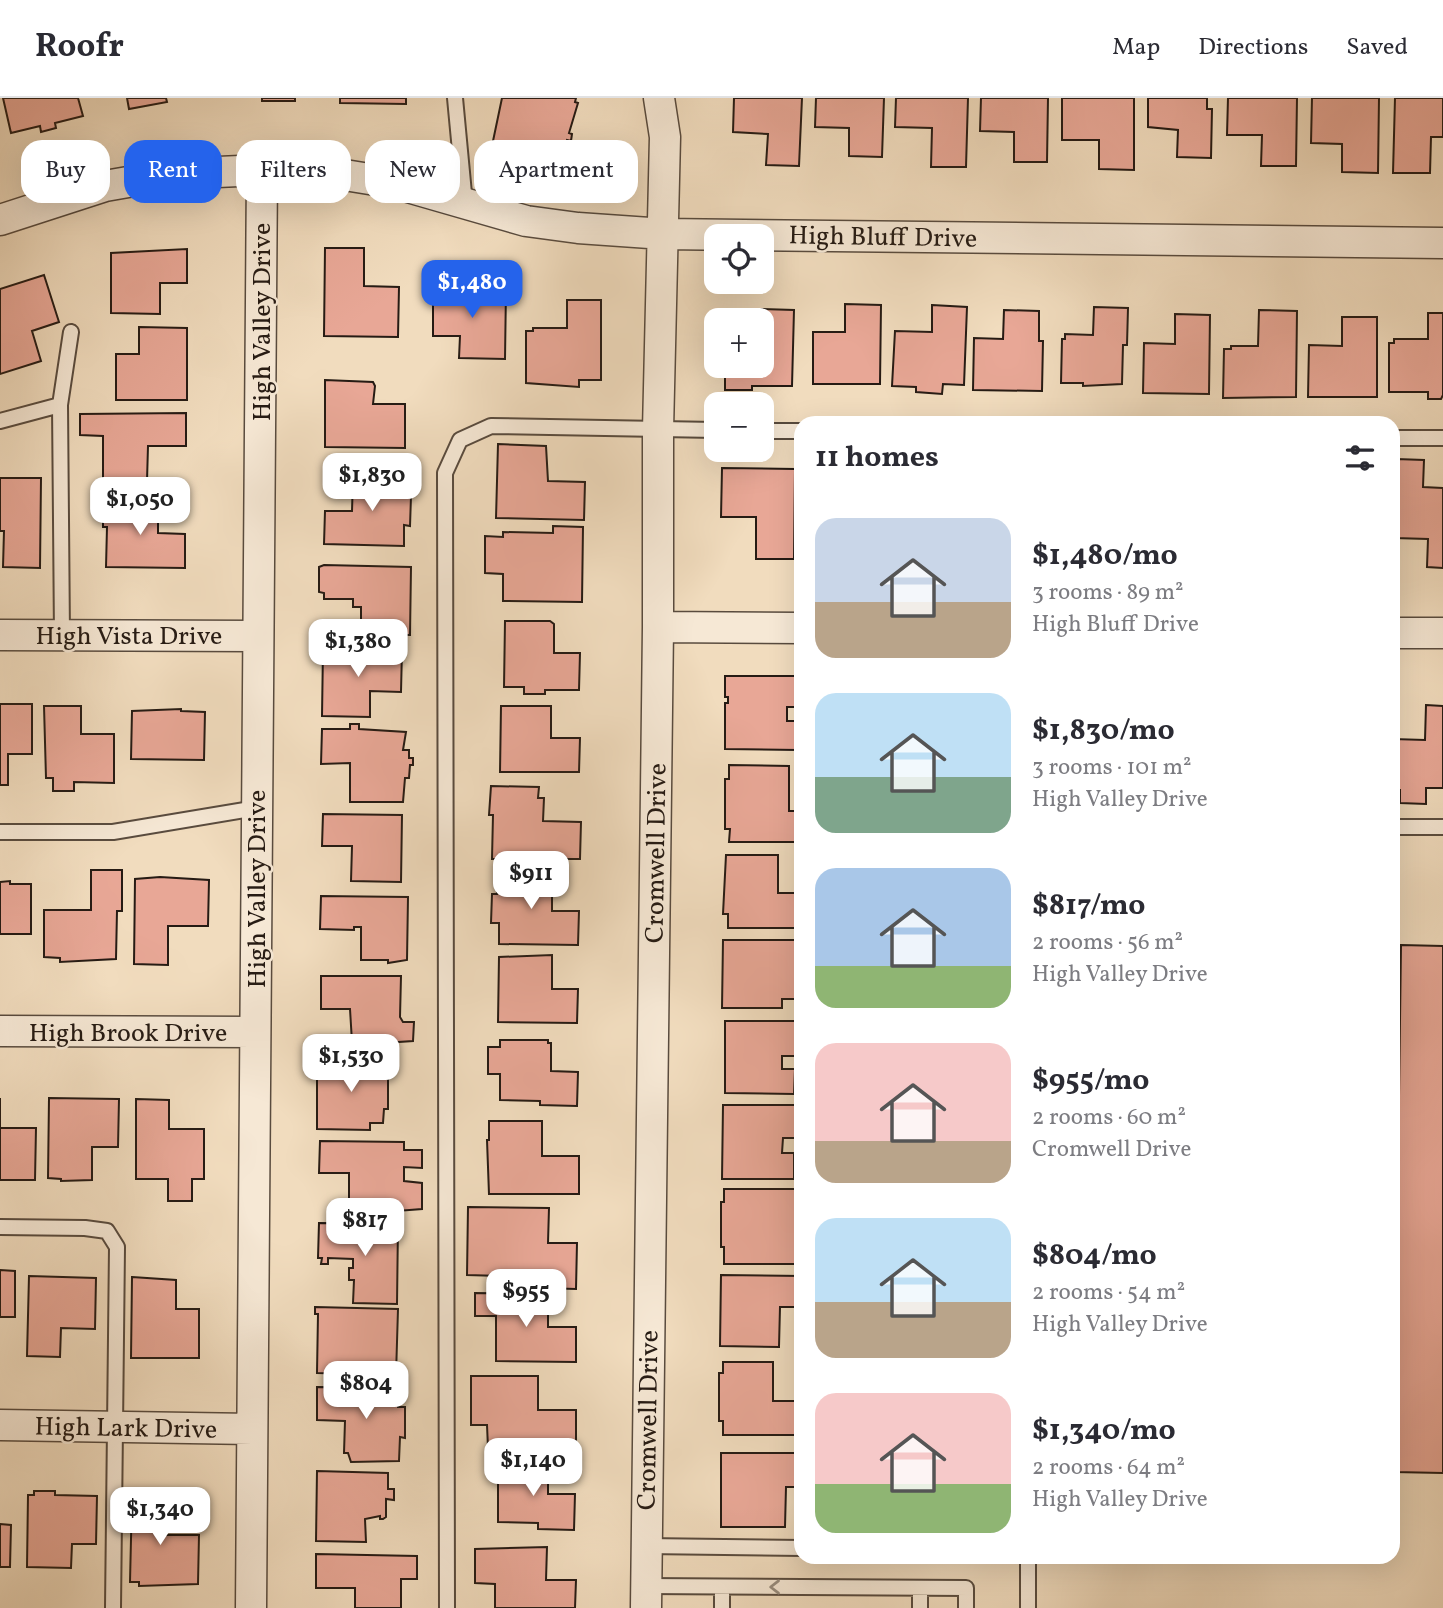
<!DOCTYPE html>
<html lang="en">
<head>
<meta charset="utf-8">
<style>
	body { margin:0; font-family:Vollkorn,serif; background:#f7f7f7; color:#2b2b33; height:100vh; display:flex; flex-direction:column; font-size:26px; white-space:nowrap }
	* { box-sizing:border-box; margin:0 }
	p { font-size:23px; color:#7c7c81 }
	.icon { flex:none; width:38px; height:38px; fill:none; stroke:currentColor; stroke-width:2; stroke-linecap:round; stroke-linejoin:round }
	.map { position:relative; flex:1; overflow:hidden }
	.side { position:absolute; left:794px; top:318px; width:606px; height:1148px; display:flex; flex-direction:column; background:#fff; border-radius:21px; box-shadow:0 7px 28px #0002 }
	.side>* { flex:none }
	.hud { position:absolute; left:21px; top:42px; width:665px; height:63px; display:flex; gap:14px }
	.fabs { position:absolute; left:704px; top:126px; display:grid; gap:14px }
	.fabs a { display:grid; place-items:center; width:70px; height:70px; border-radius:14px; background:#fff; box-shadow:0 7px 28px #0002; font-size:35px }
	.price { position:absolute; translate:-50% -60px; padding:0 16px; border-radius:14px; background:#fff; color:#222; font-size:23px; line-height:46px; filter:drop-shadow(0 2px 4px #0008) }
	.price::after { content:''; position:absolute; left:50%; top:42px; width:21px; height:16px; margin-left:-10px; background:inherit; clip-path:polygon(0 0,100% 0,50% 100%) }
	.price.selected { background:#2563eb; color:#fff }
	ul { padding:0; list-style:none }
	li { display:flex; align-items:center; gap:21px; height:175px; padding:0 21px }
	li span { display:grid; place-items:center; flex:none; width:196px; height:140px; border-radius:21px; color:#555 }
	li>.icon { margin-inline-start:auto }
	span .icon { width:84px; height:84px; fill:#fffc; stroke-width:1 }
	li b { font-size:30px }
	h2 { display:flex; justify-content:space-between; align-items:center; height:84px; padding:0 21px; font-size:30px }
	.pill { padding:0 24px; border-radius:21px; background:#fff; box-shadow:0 7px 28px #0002; font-size:24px; line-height:63px }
	.pill.selected { background:#2563eb; color:#fff }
	header { display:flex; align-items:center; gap:42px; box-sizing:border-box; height:98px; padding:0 35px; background:#fff; border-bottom:2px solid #e1e1e2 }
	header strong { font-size:33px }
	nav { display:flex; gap:38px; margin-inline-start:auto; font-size:24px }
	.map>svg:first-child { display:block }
	.building { fill:#e8a796; stroke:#261b14; stroke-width:2 }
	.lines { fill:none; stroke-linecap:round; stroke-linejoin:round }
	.service-casing { stroke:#594b3e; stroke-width:18 }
	.minor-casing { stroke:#594b3e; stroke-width:33 }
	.service { stroke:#f6e8d5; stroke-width:14 }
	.minor { stroke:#f6e8d5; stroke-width:30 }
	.oneway { stroke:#988c7e }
	.labels { text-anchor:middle; stroke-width:5; stroke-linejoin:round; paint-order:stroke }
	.street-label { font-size:26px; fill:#261b14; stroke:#f6e8d5 }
</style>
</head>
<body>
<header>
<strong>Roofr</strong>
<nav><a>Map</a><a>Directions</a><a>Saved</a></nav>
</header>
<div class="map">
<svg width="1443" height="1510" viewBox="0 0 1443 1510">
	<rect width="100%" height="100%" fill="#f1dcbe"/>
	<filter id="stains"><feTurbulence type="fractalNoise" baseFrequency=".00286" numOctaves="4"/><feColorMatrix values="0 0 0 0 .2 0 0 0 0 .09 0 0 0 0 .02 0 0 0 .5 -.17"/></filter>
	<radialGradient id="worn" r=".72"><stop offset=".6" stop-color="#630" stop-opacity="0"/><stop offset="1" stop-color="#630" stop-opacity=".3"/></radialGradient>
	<path class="building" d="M3,0H78L83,18L55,25L56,30L41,34L40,28L11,35Z
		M127,0H166L167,4L129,11Z
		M262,0H295V3H262Z
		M340,0H406V6L340,5Z
		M502,0H576L575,4L578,5L569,35L572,36L571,43L567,42L563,60L493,43Z
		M734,0H802L799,68L766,67L768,36L733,34Z
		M816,0H884L882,59L849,58V30L815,29Z
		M896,0H968L966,69H931L932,30L895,29Z
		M981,0H1048L1047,64H1014V34L980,33Z
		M1062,0H1134V72L1099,71V42H1062Z
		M1148,0H1207V11H1212L1211,60L1177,59L1178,32L1148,29Z
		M1228,0H1297L1296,68H1261L1262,37H1227Z
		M1312,0H1379L1378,75L1342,74V46L1311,45Z
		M1395,0H1443V39H1431L1430,75H1393Z
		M325,150H364V188L399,189L398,239L324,238Z
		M187,151V185H160V216L111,215V155Z
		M44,177L59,224L32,233L41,263L0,276V191Z
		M433,189L506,190L505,261L459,260L460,238H433Z
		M567,202H601V282H579V289L526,285V233H533V230H567Z
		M845,206L881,207L880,286H813V234H845Z
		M932,207L967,209L964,287L943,286L942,296L916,294V289L892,288L895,233L932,234Z
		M1094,209L1128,210L1127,247H1123L1122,286L1083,288V285H1061L1062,241H1065V236L1093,237Z
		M760,211L794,212L792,288H752V292H725V268H761Z
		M1004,212L1039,213V243H1043L1042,293L973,292L974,240L1003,241Z
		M1259,212L1297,213L1296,299L1223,300L1224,251H1231V248H1258Z
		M1428,215H1443V297L1441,301H1428V294H1389V245H1394V241H1428Z
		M1175,216L1210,217L1209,296L1143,295L1144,245L1175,246Z
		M1342,219H1377V299H1308L1309,247L1342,248Z
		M139,229L187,230V302H116V256H139Z
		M325,282L373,284L375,288L373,306H405V350L325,349Z
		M186,315V348H148L147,383L103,382V338L80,337V316Z
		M498,346L546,348L548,383L585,384L584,422L496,420Z
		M1396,361L1424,362L1423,389L1443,390V470L1427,469L1428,441L1394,440Z
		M722,370L795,371L794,461H756V419H721Z
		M355,374L398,375V383H404L406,398H411L410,428L404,427V448L324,446L325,413H352L353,379H355Z
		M0,380H41L40,470L3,469L4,433H0Z
		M106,402H158V435L185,436V470L106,469L107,429H103V421H106Z
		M553,428L583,429L582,504L503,503V476L485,475V438L503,439V434L553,435Z
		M324,467L411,469L410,537L361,536V509H353V501H324V495L319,494V469Z
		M505,523H550L554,526V555H580L579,592H545V596H524V589H504Z
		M323,551L402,552L401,594L370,593V619L322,618Z
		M725,578H802V609H787V623H798V652L725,651V605H728V599H725Z
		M0,606H32V656H8V687H0Z
		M1426,607L1443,608V690H1426V706L1400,705V692H1393V641L1425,642Z
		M44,608H81V636H114V685L74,684V693H53V680H46Z
		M501,608H551V640H580L579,674H500Z
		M181,611V613L205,614L204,662L131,661L132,613Z
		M350,626H359V631L406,634L403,652H409V660H413V667H410L409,680H405L403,704H350V665L321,666L322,631H350Z
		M729,667L789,668V713H802V744H729L730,731H725V681H729Z
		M491,688L539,689L538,700H544L543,723L581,724L580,761H550V765H547V761H492L493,717H489Z
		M323,716L402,717L401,784L351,783L352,748H322Z
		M726,757H778V795H802V830H728V816H723Z
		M91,772H122V813H117L116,861L60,864V860L44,859V812H91Z
		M501,772L548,773V777H552V813H579L578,847L499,846V825H491L492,796H497V779H501Z
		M160,779L209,782L208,828H168V867L134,866L135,781Z
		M10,783V786H31V836H0V784Z
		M321,798L408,799L407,862L388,865V862H361V829H354V832L320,831Z
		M723,842H802L798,901H782V910H722Z
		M1401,847L1443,848V1375L1394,1374Z
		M552,857V891H578L577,925L498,924L499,859Z
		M321,878H401L400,919L403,924H414L413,943L384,945V948H374V944H352L350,911H321Z
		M725,923H802V958H782V971H795L794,996L725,995Z
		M500,942H548V945H551V973L578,974L577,1008L540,1007V1003L500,1002V976H488V949H500Z
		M317,962L386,963L388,965V1011H384L383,1025H370V1032L317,1031Z
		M0,1000V1030H36L35,1082H0Z
		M49,1000L119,1001L118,1049H92V1082L61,1083V1081L48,1080Z
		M136,1001L169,1002V1031H204V1081H192V1103H168V1081H136Z
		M723,1007H802V1040H783L782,1055H794V1081H722Z
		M489,1023H542V1058H579V1096H489L487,1042H489Z
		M320,1043L404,1044V1052H422V1070L404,1069V1083L422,1085V1111L397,1113V1110H358V1107H349V1075H319Z
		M724,1091H802V1166H724V1149H721V1104H724Z
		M468,1109L549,1110L548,1145H577L576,1191L541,1190V1179L467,1177Z
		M319,1125L398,1126L397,1206L353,1205L354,1182H349V1170H353V1161L328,1160V1166H321L322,1160H318Z
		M0,1172L15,1173V1219H0Z
		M721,1177L802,1178V1209H780L779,1249L720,1248Z
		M29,1178L96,1180L95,1231L61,1230L60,1259L27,1258Z
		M132,1179L176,1182V1211H199V1260H131Z
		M475,1195L548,1196V1229H576V1264L496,1263V1218H475Z
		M315,1209L398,1211L396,1277L317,1275L318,1216H315Z
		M723,1264H773V1303H802V1337H723V1323H719V1275H723Z
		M471,1278H538V1312H576V1350H501V1356H491V1350H488L487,1327H471Z
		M317,1289L398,1290V1309H405V1340L400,1339L399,1363L351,1364L348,1355H344L345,1323L317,1322Z
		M721,1355H802V1389H786L785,1429H721Z
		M498,1366L545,1367L548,1369V1396H575L574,1432L538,1431V1425L498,1424Z
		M317,1373L388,1375V1391H394V1402L386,1401V1419L383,1421H380V1418L365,1421L366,1444L316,1443Z
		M34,1393H55V1397L97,1398L96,1446H72L71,1470L27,1469L28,1397H34Z
		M132,1398L166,1399V1437H199L198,1486L139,1488V1484H130Z
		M0,1426L11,1427L10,1469H0Z
		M547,1449L546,1482H576L575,1510H495V1486L475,1485V1451Z
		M316,1456L417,1458V1481H401V1510H355V1490H316Z
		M1074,1460H1200V1462H1074Z"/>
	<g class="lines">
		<defs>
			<path id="service" d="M455,0L465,106
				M60,307L71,234
				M0,323L60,307L62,537
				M761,333H802
				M1393,340H1443
				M1393,729H1443
				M0,734H113L257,710
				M0,1129L85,1130L107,1133L117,1149L113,1510
				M645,1448L802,1450
				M1028,1460V1510
				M645,1488L966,1490V1510
				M447,1510L445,375L460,342L491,328L716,332
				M722,1510V1489
				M920,1510V1490"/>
			<path id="minor" d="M0,122L105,88L174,76L262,72L320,73L394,85L526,123L578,130L664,136L1443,145
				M658,529L802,530
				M1393,535H1443
				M0,537L258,538
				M0,933L255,934
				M0,1327L252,1331
				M251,1510L262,72
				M646,1510L658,529V332L665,39L659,0"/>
		</defs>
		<use href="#service" class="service-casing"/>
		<use href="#minor" class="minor-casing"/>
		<use href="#service" class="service"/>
		<use href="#minor" class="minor"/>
	</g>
	<defs><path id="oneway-chevron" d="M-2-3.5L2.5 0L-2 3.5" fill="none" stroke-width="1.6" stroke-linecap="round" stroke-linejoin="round" transform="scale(1.75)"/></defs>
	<use class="oneway" href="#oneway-chevron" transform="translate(775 1489) rotate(-180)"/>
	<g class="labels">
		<g class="street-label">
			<text transform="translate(883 138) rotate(1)" y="9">High Bluff Drive</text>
			<text transform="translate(261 224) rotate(-90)" y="9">High Valley Drive</text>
			<text x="129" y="546">High Vista Drive</text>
			<text transform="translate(655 755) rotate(-89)" y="9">Cromwell Drive</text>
			<text transform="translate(256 791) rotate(-90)" y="9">High Valley Drive</text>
			<text x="128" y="943">High Brook Drive</text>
			<text transform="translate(647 1322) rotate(-89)" y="9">Cromwell Drive</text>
			<text transform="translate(126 1329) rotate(1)" y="9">High Lark Drive</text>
		</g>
	</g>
	<rect width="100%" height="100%" filter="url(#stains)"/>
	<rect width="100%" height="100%" fill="url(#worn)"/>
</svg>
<div class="fabs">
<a><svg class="icon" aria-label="locate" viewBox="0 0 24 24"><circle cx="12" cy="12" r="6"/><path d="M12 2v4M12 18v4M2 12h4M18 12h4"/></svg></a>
<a>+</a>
<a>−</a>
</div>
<b class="price selected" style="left:472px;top:222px">$1,480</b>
<b class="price" style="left:372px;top:415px">$1,830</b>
<b class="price" style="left:140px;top:439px">$1,050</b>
<b class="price" style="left:358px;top:581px">$1,380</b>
<b class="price" style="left:531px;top:813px">$911</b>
<b class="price" style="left:351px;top:996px">$1,530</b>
<b class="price" style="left:365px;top:1160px">$817</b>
<b class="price" style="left:526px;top:1231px">$955</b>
<b class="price" style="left:366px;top:1323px">$804</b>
<b class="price" style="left:533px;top:1400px">$1,140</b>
<b class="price" style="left:160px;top:1449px">$1,340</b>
<div class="hud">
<a class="pill">Buy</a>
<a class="pill selected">Rent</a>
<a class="pill">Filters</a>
<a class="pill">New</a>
<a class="pill">Apartment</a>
</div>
<section class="side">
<h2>11 homes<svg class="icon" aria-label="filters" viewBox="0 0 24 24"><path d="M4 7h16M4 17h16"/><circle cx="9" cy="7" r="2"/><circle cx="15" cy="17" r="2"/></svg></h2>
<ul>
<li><span style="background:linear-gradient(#c9d6e8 60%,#b9a48a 0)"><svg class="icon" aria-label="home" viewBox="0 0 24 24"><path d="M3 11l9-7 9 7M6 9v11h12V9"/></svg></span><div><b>$1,480/mo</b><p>3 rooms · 89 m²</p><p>High Bluff Drive</p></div></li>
<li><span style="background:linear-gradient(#bfe0f5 60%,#7fa58c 0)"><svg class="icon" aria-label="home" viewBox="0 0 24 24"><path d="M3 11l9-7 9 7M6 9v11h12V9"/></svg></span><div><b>$1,830/mo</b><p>3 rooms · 101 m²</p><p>High Valley Drive</p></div></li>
<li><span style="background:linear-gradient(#a9c7e8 70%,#8fb573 0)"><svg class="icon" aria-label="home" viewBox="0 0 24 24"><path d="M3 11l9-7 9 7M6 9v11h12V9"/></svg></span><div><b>$817/mo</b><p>2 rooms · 56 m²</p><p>High Valley Drive</p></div></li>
<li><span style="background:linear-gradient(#f6c9c9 70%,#b9a48a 0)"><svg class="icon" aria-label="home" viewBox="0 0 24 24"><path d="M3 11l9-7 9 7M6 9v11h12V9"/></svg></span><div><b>$955/mo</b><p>2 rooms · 60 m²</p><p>Cromwell Drive</p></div></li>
<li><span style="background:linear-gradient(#bfe0f5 60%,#b9a48a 0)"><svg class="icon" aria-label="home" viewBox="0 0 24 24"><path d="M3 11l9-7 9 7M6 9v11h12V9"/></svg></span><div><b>$804/mo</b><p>2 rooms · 54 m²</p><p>High Valley Drive</p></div></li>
<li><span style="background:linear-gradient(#f6c9c9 65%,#8fb573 0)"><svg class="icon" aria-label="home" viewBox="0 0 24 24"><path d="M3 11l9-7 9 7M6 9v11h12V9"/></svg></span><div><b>$1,340/mo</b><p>2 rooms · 64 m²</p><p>High Valley Drive</p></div></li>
</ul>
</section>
</div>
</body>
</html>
